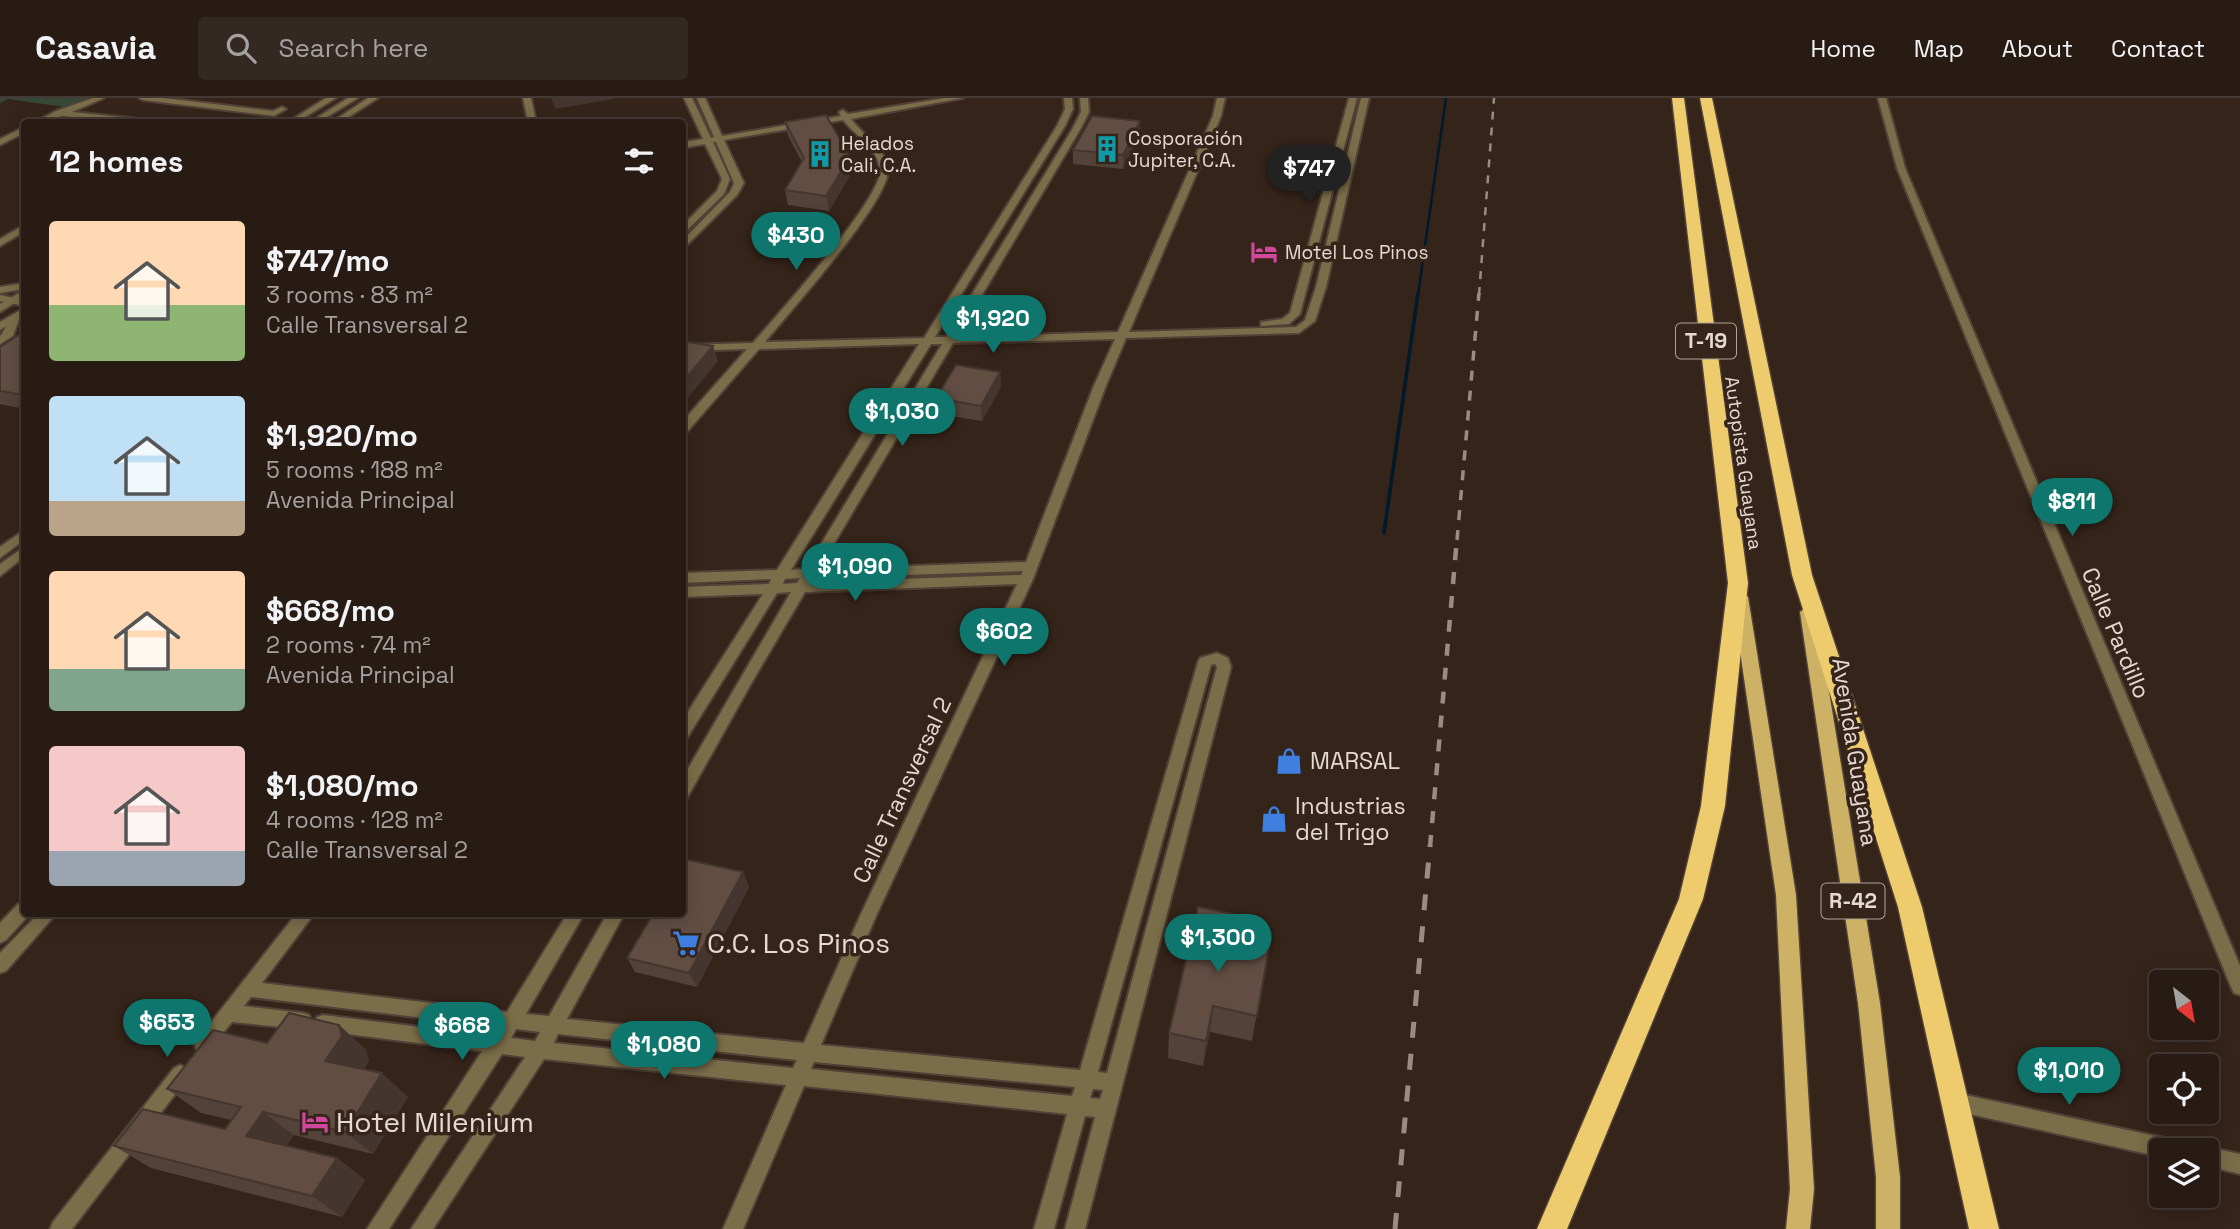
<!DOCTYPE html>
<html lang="en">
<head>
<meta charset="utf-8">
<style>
	body { margin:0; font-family:"Space Grotesk",sans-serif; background:#342822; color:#f1f3f6; height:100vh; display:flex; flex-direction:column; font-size:26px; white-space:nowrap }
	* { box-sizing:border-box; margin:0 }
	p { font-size:23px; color:#a5a1a0 }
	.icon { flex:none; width:38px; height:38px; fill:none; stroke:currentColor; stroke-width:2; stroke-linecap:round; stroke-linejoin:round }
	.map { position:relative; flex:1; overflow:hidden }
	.details { position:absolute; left:21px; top:21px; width:665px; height:798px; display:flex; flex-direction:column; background:#281b14; border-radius:7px; box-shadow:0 4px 18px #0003,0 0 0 2px #443934 }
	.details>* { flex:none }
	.needle { width:46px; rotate:149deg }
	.buttons { position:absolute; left:2149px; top:872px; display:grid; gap:14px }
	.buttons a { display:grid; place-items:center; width:70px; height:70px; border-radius:7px; background:#281b14; box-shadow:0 4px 18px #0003,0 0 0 2px #443934; font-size:35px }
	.price { position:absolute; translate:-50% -60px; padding:0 16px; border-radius:24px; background:#0f766e; color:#fff; font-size:23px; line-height:46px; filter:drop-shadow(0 2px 4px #0008) }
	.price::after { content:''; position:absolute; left:50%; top:42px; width:21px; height:16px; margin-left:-10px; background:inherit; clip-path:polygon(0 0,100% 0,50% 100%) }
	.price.on { background:#222; color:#fff }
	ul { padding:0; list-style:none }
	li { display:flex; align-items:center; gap:21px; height:175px; padding:0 28px }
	li span { display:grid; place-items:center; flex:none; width:196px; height:140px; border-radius:7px; color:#555 }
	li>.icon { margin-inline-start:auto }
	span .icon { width:84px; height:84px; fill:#fffc; stroke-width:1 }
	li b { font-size:30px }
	h2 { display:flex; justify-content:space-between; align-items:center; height:84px; padding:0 28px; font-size:30px }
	header { display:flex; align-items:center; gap:42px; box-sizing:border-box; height:98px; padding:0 35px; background:#281b14; border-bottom:2px solid #443934 }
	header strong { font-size:33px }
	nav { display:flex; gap:38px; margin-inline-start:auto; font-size:24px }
	.search { width:490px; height:63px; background:#342822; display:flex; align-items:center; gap:18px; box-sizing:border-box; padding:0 24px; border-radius:7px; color:#a5a1a0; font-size:26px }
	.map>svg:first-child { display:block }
	.green { fill:#354835 }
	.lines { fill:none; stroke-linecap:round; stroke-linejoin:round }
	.stream-far1 { stroke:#00192b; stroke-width:2.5 }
	.stream { stroke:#00192b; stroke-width:3.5 }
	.minor-casing { stroke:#514137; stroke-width:4 }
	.tertiary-casing { stroke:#514137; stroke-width:4 }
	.primary-casing { stroke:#514137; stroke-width:3 }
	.motorway-casing { stroke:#514137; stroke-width:3 }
	.minor { fill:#7a6d49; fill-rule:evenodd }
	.tertiary { fill:#7a6d49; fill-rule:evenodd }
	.primary { fill:#cdb164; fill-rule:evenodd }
	.motorway { fill:#eecc6d; fill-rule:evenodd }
	.rail-far3 { stroke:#9a8c83; stroke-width:2.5; stroke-dasharray:8 8; stroke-linecap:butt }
	.rail-far2 { stroke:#9a8c83; stroke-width:3.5; stroke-dasharray:10 10; stroke-linecap:butt }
	.rail-far1 { stroke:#9a8c83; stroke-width:4.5; stroke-dasharray:12 12; stroke-linecap:butt }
	.rail { stroke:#9a8c83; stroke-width:5; stroke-dasharray:16 16; stroke-linecap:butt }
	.wall { fill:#534239 }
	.shaded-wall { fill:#44362e }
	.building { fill:#614d42; stroke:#44362e; stroke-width:2 }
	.labels { text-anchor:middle; stroke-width:7; stroke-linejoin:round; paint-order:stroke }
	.far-poi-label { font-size:19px; fill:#e5d9d2; stroke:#35241a; text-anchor:start }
	.far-street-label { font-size:19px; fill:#e5d9d2; stroke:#35241a }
	.shield { fill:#35241a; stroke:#b0a39b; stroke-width:2 }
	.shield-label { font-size:21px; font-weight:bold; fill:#e5d9d2 }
	.street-label { font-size:23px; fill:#e5d9d2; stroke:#35241a }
	.poi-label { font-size:23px; fill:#e5d9d2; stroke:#35241a; text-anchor:start }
	.near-poi-label { font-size:28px; fill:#e5d9d2; stroke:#35241a; text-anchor:start }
</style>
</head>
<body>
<header>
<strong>Casavia</strong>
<div class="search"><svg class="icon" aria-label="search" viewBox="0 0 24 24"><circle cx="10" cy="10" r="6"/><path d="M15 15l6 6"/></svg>Search here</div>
<nav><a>Home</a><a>Map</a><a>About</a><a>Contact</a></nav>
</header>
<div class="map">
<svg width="2240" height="1131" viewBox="0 0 2240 1131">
	<rect width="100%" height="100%" fill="#35241a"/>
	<path class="green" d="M0,0H100L72,10L8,1L0,5Z"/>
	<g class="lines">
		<path class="stream-far1" d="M1418,197L1446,0"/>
		<path class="stream" d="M1384,435L1418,195"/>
		<defs>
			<path id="minor" d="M93,0H104L72,14L140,21L144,24H122L62,18L45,24H35L56,13Z
				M139,0H163L273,13L282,9L286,11L274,18L143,2Z
				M368,0H378L341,24H332Z
				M523,0H531L536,24H528Z
				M684,0H692L711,40L714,39L697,0H705L722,38L841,18L839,14L843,12L848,16L945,0H963L851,21C862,36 888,52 888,73C888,104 788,216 765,244L924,240L1057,28L1065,11L1064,0H1072L1073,11L1065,28L935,239H946L1073,30L1081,14L1080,0H1088L1089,14L1081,30L957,239L1118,234L1213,18L1217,0H1225L1221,18L1129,234L1296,229L1305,222L1316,189L1361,0H1369L1326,189L1315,223L1299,235L1126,240L1105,290L1033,481L876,818L821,947L1080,972L1198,564L1200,560L1217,555L1228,560L1231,569L1085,1131H1065L1095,1019L1085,1018L1054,1131H1034L1067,1016L804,988L743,1131H723L786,987L544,961L433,1131H411L525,959L502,956L389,1131H367L482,953L323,933L317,931L314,925L317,919L323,917L493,938L498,929L251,899L244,908L303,915L309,917L312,923L309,929L303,931L232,924L209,952L203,955L197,952L194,946L296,816H314L262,885L507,914L567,816H584L526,916L549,918L607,816H624L567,921L804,945L860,818L1017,486L805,494L752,584L687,700L682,702V681L791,494L777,495L687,640L682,642V623L763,496L682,499V489L769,486L771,481L682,485V475L777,472L919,246L759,251L686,335H682V324L747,251L682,253V247L753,245C778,216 876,107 880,75C882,55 854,36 843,22L724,42L744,85L737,97L682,152V143L730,94L734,85L716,44H713L730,81L724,96L682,137V128L717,93L722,81L705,46L682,50V44L703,41ZM1115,241L1093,290L1026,464L819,471L953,245ZM931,246H942L806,471L791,472ZM1023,473L1021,477L811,484L814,480ZM800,480L797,485L783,486L785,481ZM1215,566L1217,569L1107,975L1098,974L1211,567ZM516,931L540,934L535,943L511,940ZM558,936L797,962L793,970L554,945ZM814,964L1075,989L1072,998L811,971ZM1093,991L1103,992L1100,1001L1090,1000Z
				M1349,0H1357L1300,216L1289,226L1261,228V224L1282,221L1290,215Z
				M1878,0H1886L1905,70L2240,868V897L2234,895L2231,889L1897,70Z
				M24,29V35L0,47V41Z
				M24,127V134L0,148V141Z
				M0,197L24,202V208L0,203Z
				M15,216L20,219L13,238L0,246V238C7,232 6,219 15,216Z
				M24,432V442L0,460V449Z
				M24,449V459L0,478V466Z
				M24,804V816H30L6,842L0,845V825L18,806Z
				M38,816H56L6,873L0,875V855Z
				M180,967L186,970L189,976L186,982L72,1131H50L53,1124L174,970Z
				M1956,995L2174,1042L2181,1045L2183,1052H2161V1059L1956,1013L1949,1010L1947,1004L1949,998Z
				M2207,1049L2240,1056V1076L2207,1068V1052H2201Z"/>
			<path id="tertiary" d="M326,0H336L297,24H288Z
				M348,0H358L319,24H310Z
				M24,185V191L0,195V189Z
				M24,192V199L0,214V206Z
				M24,210V217L0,232V224Z"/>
			<path id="primary" d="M1740,493L1748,499L1796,797L1814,1091L1810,1131H1786L1790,1091L1776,797L1732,499Z
				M1808,508L1816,514L1880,905L1900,1079V1131H1876V1079L1858,905L1800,514Z"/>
			<path id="motorway" d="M1672,0H1684L1748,485L1725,708L1703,801L1567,1131H1537L1679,801L1701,708L1728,485Z
				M1700,0H1712L1812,477L1922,809L1999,1131H1969L1898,809L1792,477Z"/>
		</defs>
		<use href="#minor" class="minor-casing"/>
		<use href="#tertiary" class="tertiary-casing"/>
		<use href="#primary" class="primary-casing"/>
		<use href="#motorway" class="motorway-casing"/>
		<use href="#minor" class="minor"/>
		<use href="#tertiary" class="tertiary"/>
		<use href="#primary" class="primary"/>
		<use href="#motorway" class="motorway"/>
		<path class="rail-far3" d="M1479,197L1494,0"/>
		<path class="rail-far2" d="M1457,442L1479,195"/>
		<path class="rail-far1" d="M1430,749L1457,440"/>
		<path class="rail" d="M1395,1131L1430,747"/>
	</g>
	<path class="wall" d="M785,24L852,74L829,113L788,107L785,92L802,64L788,38Z
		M1140,37L1123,71L1073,66V52Z
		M24,233V311L0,306V249Z
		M1000,274L1001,289L982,323L938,316L936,300Z
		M749,789L697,889L635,874L627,860Z
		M1233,816L1230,836L1270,844L1252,943L1210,934L1203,968L1168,960L1169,935Z
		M339,927L366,952L369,963L364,971L408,999L373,1056L294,1037L286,1048L337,1060L365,1082L342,1119L151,1070L114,1048L225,1031L231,1022L201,1015L167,991Z"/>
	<path class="shaded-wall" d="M551,0H614V1L555,11Z
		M1140,23V37L1123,71V57Z
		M850,59L852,74L829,113L826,98Z
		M713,248L718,263L682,307V285Z
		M1000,274L1001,289L982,323L981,308Z
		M743,774L749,789L697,889L689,875Z
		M1213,908L1210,934L1203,968L1206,943Z
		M339,927L366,952L369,963L353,987L325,963Z
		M382,975L408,999L373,1056L345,1034Z
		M263,1014L294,1037L278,1060L246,1038Z
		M337,1060L365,1082L342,1119L312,1098Z"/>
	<path class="building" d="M826,17L850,59L826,98L785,92L804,60L785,24Z
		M1092,18L1140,23L1123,57L1073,52Z
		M24,233V297L0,293V249Z
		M682,243L713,248L682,285Z
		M956,267L1000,274L981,308L936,300Z
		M684,761L743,774L689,875L627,860L653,816H682V763Z
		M1198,809L1233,816L1229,835L1270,844L1257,918L1213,908L1206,943L1169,935Z
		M289,915L339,927L342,938L325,963L382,975L345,1034L263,1014L246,1038L337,1060L312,1098L114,1048L143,1011L225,1031L241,1009L167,991L213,932L267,945Z"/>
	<defs>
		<symbol id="building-bare" viewBox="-9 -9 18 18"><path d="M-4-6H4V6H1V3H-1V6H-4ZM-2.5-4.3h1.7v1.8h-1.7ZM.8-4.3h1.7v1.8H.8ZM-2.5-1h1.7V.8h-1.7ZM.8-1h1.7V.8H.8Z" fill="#0f9aa8" stroke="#35241a" stroke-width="2.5" paint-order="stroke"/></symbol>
		<symbol id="hotel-bare" viewBox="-9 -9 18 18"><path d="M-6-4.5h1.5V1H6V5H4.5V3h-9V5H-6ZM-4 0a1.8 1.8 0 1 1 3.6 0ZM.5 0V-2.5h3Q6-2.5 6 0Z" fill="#d1479c" stroke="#35241a" stroke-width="2.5" paint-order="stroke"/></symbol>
		<symbol id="shop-bare" viewBox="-9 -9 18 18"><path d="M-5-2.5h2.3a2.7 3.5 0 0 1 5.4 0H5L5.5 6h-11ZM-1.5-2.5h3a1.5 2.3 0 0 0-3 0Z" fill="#3f7fe0" stroke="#35241a" stroke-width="2.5" paint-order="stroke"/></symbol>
		<symbol id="supermarket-bare" viewBox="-9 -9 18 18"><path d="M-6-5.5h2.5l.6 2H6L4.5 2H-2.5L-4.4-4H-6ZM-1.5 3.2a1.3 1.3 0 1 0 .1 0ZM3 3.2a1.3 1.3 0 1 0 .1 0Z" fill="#3f7fe0" stroke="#35241a" stroke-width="2.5" paint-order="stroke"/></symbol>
	</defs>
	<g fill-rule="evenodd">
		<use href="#building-bare" x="1088" y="32" width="38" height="38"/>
		<use href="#building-bare" x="801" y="37" width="38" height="38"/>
		<use href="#hotel-bare" x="1245" y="135" width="38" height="38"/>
		<use href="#shop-bare" x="1270" y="644" width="38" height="38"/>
		<use href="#shop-bare" x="1255" y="702" width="38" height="38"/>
		<use href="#supermarket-bare" x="667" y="826" width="38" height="38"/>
		<use href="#hotel-bare" x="296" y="1005" width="38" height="38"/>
	</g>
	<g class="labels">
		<g class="far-poi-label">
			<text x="1128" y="47">Cosporación<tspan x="1128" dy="22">Jupiter, C.A.</tspan></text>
			<text x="841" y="52">Helados<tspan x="841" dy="22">Cali, C.A.</tspan></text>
			<text x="1285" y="161">Motel Los Pinos</text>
		</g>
		<g class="far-street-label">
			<text transform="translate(1744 365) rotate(82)" y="7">Autopista Guayana</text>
		</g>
		<g class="shield">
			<rect x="1676" y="225.5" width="60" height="35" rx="5"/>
			<rect x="1821.5" y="785.5" width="63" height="35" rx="5"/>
		</g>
		<g class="shield-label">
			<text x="1706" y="250">T-19</text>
			<text x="1853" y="810">R-42</text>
		</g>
		<g class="street-label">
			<text transform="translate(2116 535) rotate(67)" y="8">Calle Pardillo</text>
			<text transform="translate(1855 654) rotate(81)" y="8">Avenida Guayana</text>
			<text transform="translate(902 692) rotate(-65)" y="8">Calle Transversal 2</text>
		</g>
		<g class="poi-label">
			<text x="1310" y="671">MARSAL</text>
			<text x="1295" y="716">Industrias<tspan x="1295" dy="26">del Trigo</tspan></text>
		</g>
		<g class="near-poi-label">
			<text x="707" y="855">C.C. Los Pinos</text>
			<text x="336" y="1034">Hotel Milenium</text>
		</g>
	</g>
</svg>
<div class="buttons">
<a><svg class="needle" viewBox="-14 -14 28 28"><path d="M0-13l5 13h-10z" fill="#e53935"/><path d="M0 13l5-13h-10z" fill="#a5a1a0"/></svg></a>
<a><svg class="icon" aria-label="locate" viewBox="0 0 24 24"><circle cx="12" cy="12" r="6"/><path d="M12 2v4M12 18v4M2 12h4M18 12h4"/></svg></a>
<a><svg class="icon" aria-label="layers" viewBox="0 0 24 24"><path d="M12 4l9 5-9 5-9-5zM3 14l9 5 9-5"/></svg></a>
</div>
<b class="price on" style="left:1309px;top:107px">$747</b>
<b class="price" style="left:796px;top:174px">$430</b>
<b class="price" style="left:993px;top:257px">$1,920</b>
<b class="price" style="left:902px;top:350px">$1,030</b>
<b class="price" style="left:2072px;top:440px">$811</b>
<b class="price" style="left:855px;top:505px">$1,090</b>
<b class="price" style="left:1004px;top:570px">$602</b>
<b class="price" style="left:1218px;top:876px">$1,300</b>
<b class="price" style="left:167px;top:961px">$653</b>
<b class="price" style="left:462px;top:964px">$668</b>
<b class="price" style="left:664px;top:983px">$1,080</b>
<b class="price" style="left:2069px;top:1009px">$1,010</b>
<section class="details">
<h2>12 homes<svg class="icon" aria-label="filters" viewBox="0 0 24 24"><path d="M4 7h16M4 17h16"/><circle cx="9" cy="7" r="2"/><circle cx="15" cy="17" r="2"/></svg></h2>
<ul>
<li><span style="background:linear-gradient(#ffd9b3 60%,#8fb573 0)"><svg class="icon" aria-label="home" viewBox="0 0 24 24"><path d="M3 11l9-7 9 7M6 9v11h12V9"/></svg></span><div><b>$747/mo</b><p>3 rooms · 83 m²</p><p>Calle Transversal 2</p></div></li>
<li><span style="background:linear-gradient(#bfe0f5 75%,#b9a48a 0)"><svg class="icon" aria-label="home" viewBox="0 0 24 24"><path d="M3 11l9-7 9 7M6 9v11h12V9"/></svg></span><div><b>$1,920/mo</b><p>5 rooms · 188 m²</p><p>Avenida Principal</p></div></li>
<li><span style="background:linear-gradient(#ffd9b3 70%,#7fa58c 0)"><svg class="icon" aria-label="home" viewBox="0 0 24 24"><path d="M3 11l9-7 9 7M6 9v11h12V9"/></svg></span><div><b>$668/mo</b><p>2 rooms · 74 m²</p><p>Avenida Principal</p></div></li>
<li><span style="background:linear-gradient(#f6c9c9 75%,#9aa5b1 0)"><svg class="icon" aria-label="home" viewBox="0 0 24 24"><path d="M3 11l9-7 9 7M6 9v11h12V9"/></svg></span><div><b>$1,080/mo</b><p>4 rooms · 128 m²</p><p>Calle Transversal 2</p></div></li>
</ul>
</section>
</div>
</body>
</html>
